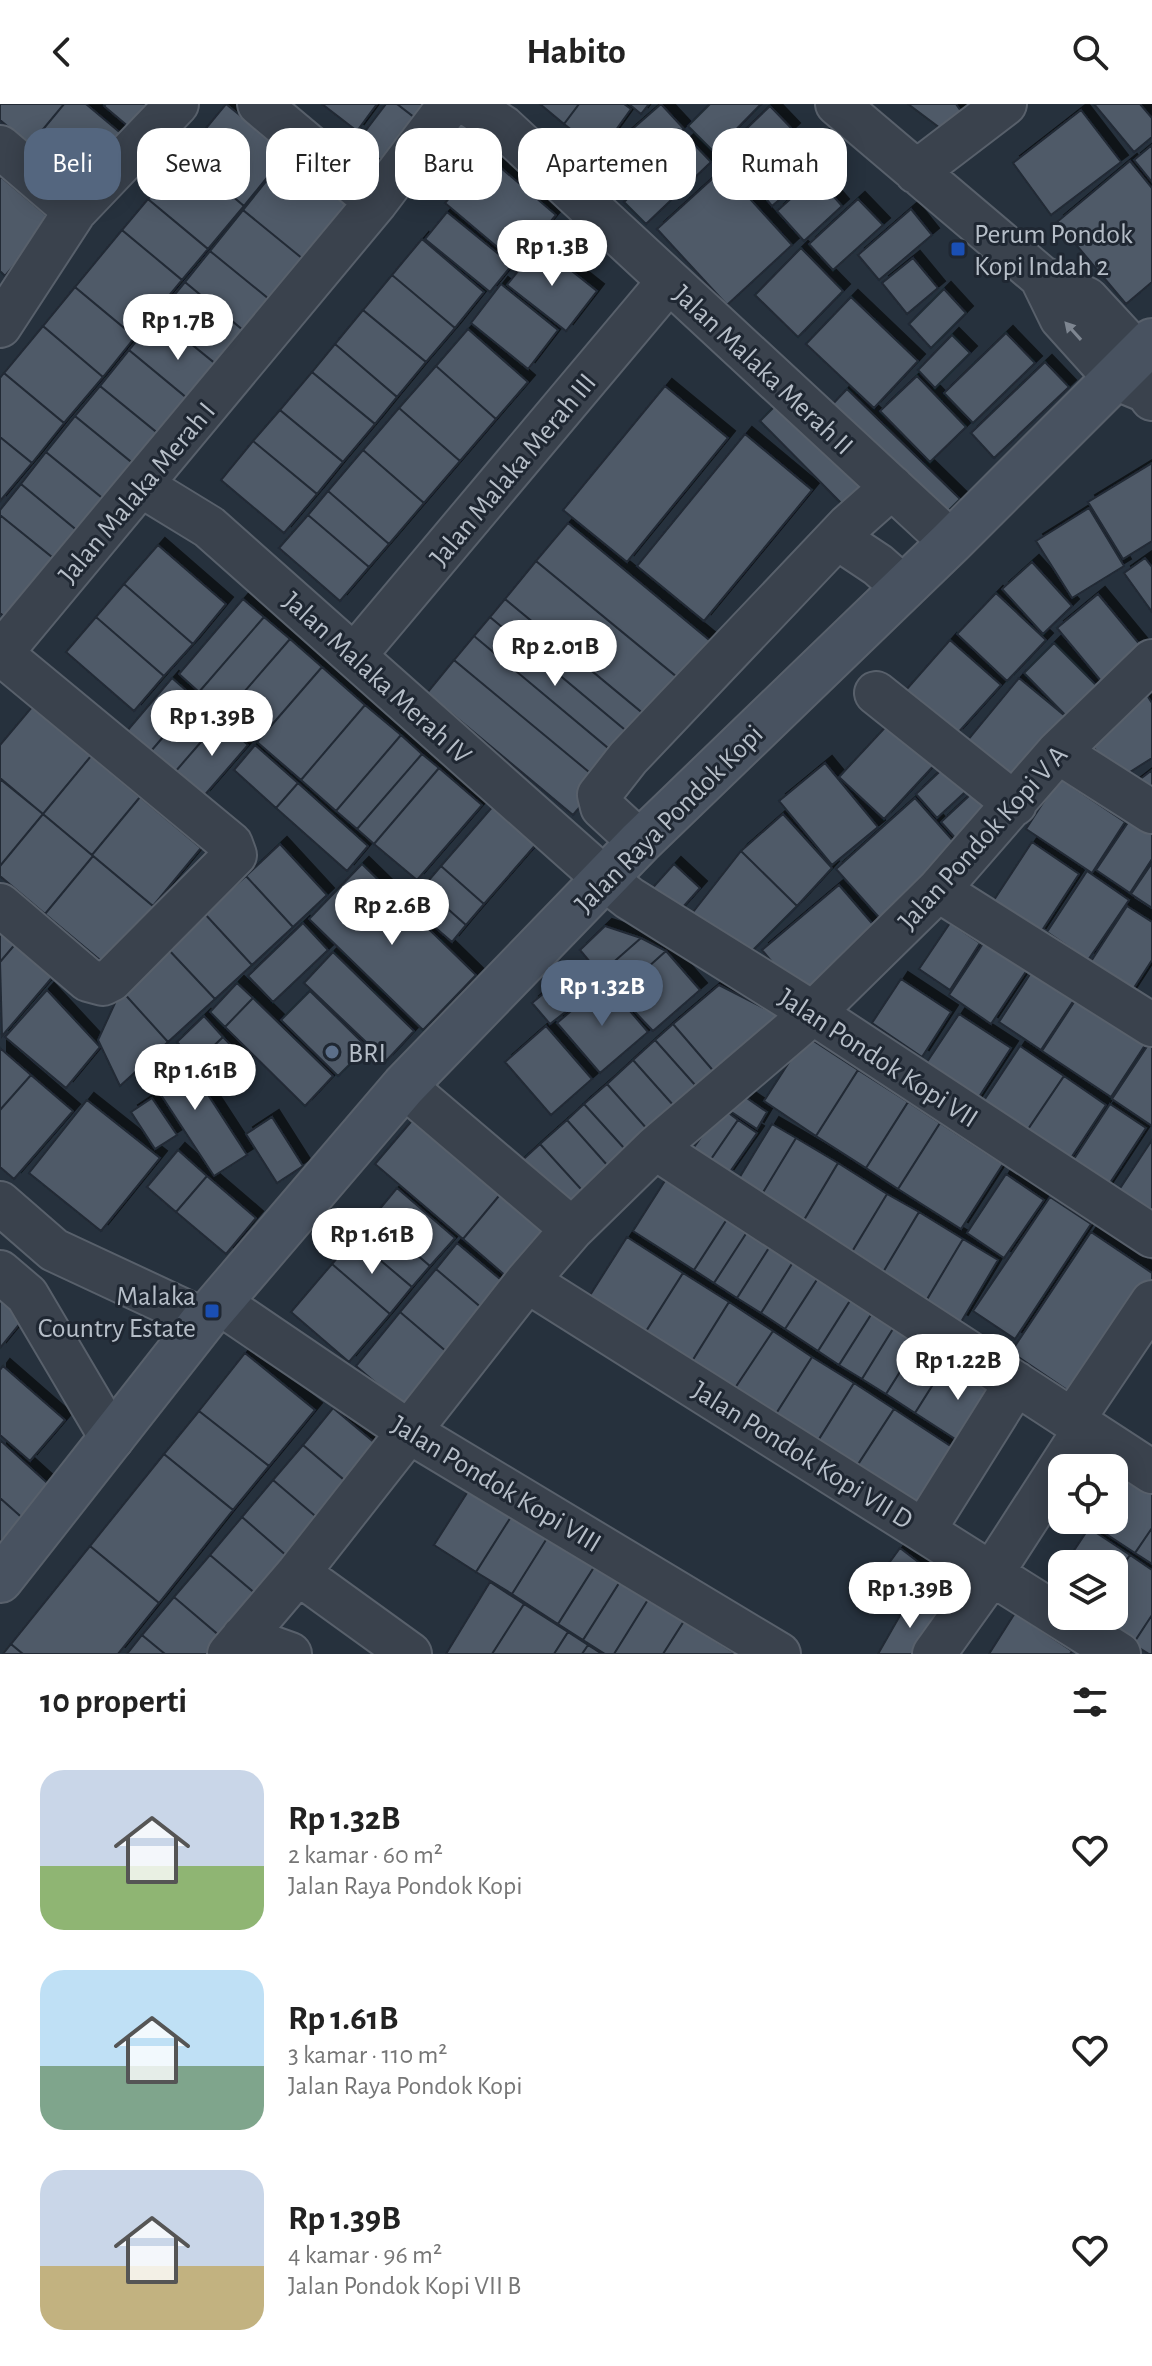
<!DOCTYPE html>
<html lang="id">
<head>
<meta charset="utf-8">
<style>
	body { margin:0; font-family:"Alegreya Sans",sans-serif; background:#f2f2f2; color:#222; height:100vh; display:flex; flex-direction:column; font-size:30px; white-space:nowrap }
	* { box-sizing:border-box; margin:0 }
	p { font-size:26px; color:#767676 }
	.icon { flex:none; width:44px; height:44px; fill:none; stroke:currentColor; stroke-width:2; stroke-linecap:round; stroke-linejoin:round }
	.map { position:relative; height:1550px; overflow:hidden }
	.panel { display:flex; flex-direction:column; background:#fff; flex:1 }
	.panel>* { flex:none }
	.guide { position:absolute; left:24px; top:24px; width:1104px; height:72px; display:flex; gap:16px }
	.buttons { position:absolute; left:1048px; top:1350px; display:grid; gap:16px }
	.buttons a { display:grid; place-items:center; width:80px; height:80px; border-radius:16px; background:#fff; box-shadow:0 4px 20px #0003; font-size:40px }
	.price { position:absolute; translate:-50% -68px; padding:0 18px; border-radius:28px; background:#fff; color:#222; font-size:26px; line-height:52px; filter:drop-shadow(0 2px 4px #0008) }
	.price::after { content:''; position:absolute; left:50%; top:48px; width:24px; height:18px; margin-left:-12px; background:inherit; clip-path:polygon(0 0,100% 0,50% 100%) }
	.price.active { background:#54667f; color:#fff }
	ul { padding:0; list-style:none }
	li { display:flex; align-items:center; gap:24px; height:200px; padding:0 40px }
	li span { display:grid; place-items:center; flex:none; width:224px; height:160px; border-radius:24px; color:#555 }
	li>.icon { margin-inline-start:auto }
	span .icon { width:96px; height:96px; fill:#fffc; stroke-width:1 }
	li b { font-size:34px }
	h2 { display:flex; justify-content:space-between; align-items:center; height:96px; padding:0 40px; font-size:34px }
	.tag { padding:0 28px; border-radius:24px; background:#fff; box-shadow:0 4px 20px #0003; font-size:28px; line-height:72px }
	.tag.active { background:#54667f; color:#fff }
	header { display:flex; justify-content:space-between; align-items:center; height:104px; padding:0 40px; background:#fff; font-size:36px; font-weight:700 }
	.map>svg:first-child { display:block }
	.building { fill:#4f5a68; stroke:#212934; stroke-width:2; filter:url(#shadow) }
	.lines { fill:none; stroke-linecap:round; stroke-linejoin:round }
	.minor-casing { stroke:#58606b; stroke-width:46 }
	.secondary-casing { stroke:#58606b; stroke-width:48 }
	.minor { stroke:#3a424d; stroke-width:42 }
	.secondary { stroke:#485260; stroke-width:44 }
	.oneway { fill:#7e8691 }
	.transit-dot { fill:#1a4fb4; stroke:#1f2732; stroke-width:3 }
	.service-dot { fill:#5c6f8a; stroke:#1f2732; stroke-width:3 }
	.labels { text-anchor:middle; stroke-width:6; stroke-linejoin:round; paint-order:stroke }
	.poi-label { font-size:28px; fill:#b6bec8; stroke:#1f2732; text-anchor:start }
	.street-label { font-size:28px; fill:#b6bec8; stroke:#1f2732 }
</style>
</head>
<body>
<header><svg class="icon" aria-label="back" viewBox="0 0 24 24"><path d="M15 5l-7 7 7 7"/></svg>Habito<svg class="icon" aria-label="search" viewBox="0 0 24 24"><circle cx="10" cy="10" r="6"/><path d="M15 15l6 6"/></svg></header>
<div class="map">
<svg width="1152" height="1550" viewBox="0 0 1152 1550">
	<defs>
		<filter id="shadow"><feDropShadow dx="7" dy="-7" stdDeviation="0" flood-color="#0009"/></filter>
	</defs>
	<rect width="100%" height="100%" fill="#26313d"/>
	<path class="building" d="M0,0H64L30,41L0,16Z
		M64,0H86L123,31L80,82L30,41Z
		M106,0H160L136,29L104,2Z
		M226,0L287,49L244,102L184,51Z
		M322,0H377L357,27Z
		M386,0H397L419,17L386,60L357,38Z
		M397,0H432L419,17Z
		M540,0H579L564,20Z
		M579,0H624L631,5L600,48L564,20Z
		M629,0H649L641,10Z
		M661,0L684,25L627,74L605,49Z
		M710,0H761L714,48L688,22Z
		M908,0H956L965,13L944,27Z
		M1094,0H1140L1152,14V33L1134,48Z
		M770,2L793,26L741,75L719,51Z
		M1081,6L1121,58L1051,111L1013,59Z
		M689,35L711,58L646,120L624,98Z
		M789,40L812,68L772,102L749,74Z
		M1152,41V78L1134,56Z
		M288,50L358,108L314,164L243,106Z
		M184,51L244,102L208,145L148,95Z
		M486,51L556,111L516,159L445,99Z
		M1130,57L1152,84V178L1126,200L1057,118Z
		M723,65L792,141L727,201L657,125Z
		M0,72L52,116L5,172L0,167Z
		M816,72L842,102L804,137L777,107Z
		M148,95L208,145L182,176L122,126Z
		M858,95L883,121L833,166L809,140Z
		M911,105L932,131L879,176L858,151Z
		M243,106L314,164L280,204L210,147Z
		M447,108L512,161L490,188L425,135Z
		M122,126L182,176L135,233L75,183Z
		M422,135L484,188L455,224L392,171Z
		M539,141L597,187L566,227L507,181Z
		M801,144L843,187L798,233L755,191Z
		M210,147L280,204L255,236L185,178Z
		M913,154L938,184L907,210L882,179Z
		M392,171L455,224L426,258L363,206Z
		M185,178L255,236L228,270L157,212Z
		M501,180L558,226L528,265L471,219Z
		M75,183L135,233L103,273L43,222Z
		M944,185L966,209L931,244L909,220Z
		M851,193L918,257L874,304L806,240Z
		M363,206L426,258L397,293L335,240Z
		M157,212L228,270L199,304L129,246Z
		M43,222L103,273L64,319L4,269Z
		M468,225L528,278L496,315L436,262Z
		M1006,229L1035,259L973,319L944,289Z
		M952,231L970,249L935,284L918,266Z
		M335,240L397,293L375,320L312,268Z
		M129,246L199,304L171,340L100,282Z
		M1045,258L1069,283L994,354L971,329Z
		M436,262L496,315L460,357L399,304Z
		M312,268L375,320L343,358L280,306Z
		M4,269L64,319L32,359L0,333V274Z
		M917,272L966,323L930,358L880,307Z
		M100,282L171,340L146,370L75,312Z
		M665,282L728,334L627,458L563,406Z
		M847,285L960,395L942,413L830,303Z
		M779,298L866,384L846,404L760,317Z
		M399,304L460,357L424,399L363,346Z
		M280,306L343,358L317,390L253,337Z
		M75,312L146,370L117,406L46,348Z
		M745,330L812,386L704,517L637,462Z
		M0,333L32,359L0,397Z
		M253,337L317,390L284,429L221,376Z
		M363,346L424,399L389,440L328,387Z
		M46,348L117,406L91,438L21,380Z
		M1152,359V437L1123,455L1088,398Z
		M21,380L91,438L68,466L0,411V406Z
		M328,387L389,440L369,463L308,411Z
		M1089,404L1124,462L1072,494L1036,437Z
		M0,411L68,466L20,526L0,509Z
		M308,411L369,463L340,497L279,444Z
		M568,419L714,540L683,578L536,457Z
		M158,441L226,500L193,540L124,480Z
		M1145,454L1152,463V508L1124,469Z
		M536,457L683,578L651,616L505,495Z
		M1032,458L1072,502L1043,530L1002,485Z
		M124,480L193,540L164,572L96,513Z
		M996,489L1046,536L1007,577L957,530Z
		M1098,490L1151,554L1111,589L1057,524Z
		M243,495L264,513L199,588L179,570Z
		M505,495L651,616L636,635L490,513Z
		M96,513L164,572L134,607L66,548Z
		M264,513L290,535L225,610L199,588Z
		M490,513L636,635L620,654L474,532Z
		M474,532L620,654L601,678L454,556Z
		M290,535L322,563L257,638L225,610Z
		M950,536L1001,581L956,631L906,586Z
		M1054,539L1108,593L1077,623L1024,569Z
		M454,556L601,678L573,711L427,589Z
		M322,563L365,601L301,676L257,638Z
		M172,574L196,595L151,647L127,627Z
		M1019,574L1076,621L1020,690L962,643Z
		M1143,585L1152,599V654L1119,675L1090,639Z
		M196,595L220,616L175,668L151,647Z
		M365,601L401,631L336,707L301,676Z
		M32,603L91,652L43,710L0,674V641Z
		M220,616L248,641L203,693L175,668Z
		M892,616L937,658L884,715L839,673Z
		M401,631L422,650L357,725L336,707Z
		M255,641L298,679L276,704L234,666Z
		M422,650L439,664L374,740L357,725Z
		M91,652L140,693L92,751L43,710Z
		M954,654L976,678L937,714L916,690Z
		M825,659L878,723L832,761L779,697Z
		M439,664L482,701L417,776L374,740Z
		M1152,666V694L1130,683Z
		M1059,674L1125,718L1092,769L1026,725Z
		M0,675L43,710L0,762Z
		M984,678L1008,705L965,745L941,718Z
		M298,679L368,742L347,767L276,704Z
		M140,693L201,744L153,802L92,751Z
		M915,694L963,748L884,819L836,765Z
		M494,701L538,738L484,800L441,762Z
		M43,710L93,752L45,810L0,772V762Z
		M783,710L832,764L797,802L741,747Z
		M1131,714L1152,729V755L1130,789L1096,766Z
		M1032,738L1079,770L1039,831L992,799Z
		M280,740L327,791L293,823L246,772Z
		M741,747L797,802L745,854L690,812Z
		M93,752L154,803L106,861L45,810Z
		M1152,759V804L1131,790Z
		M362,760L476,871L423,926L309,815Z
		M674,760L700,784L674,813L648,789Z
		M441,762L484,800L466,821L423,783Z
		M1087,767L1129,796L1088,856L1047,828Z
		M246,772L293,823L252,861L204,809Z
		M839,781L883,832L805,898L762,846Z
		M423,783L466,821L452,838L408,800Z
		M1127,802L1152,818V856L1128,893L1086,865Z
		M204,809L252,861L215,895L167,844Z
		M303,819L328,846L273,898L248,872Z
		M950,819L980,839L950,886L919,865Z
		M605,822L641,834L600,870L580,846Z
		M0,823L17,838L0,858Z
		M992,826L1035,854L991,920L949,891Z
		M641,834L666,847L618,890L600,870Z
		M17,838L55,870L2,932L0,858Z
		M167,844L215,895L168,938L121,886Z
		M666,847L700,886L653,927L618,890Z
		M333,848L414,927L386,957L304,879Z
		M1036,861L1078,890L1041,946L999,918Z
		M901,875L951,908L922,953L872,919Z
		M605,878L648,928L600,969L557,919Z
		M237,879L253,894L225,923L210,908Z
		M555,880L573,902L550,920L532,899Z
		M719,881L791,918L722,977L673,920Z
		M47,886L100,943L66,984L5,933Z
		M121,886L168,938L120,982L98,936Z
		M1082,886L1151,932L1111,993L1042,947Z
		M310,887L367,943L338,972L281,916Z
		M253,894L333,972L305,1002L225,923Z
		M959,910L1011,944L975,999L923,964Z
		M204,912L223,933L196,959L177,938Z
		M673,920L722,977L704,991L655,936Z
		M546,922L592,975L551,1011L505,958Z
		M806,932L858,966L816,1032L764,997Z
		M223,933L247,958L219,984L196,959Z
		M1152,935V1022L1112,995Z
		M655,936L704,991L682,1011L633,956Z
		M1020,942L1064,972L1022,1034L979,1004Z
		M177,943L247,1051L214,1072L144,965Z
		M0,944L31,971L0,1006Z
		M633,956L682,1011L656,1035L607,980Z
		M858,966L908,998L866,1064L816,1032Z
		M31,971L73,1007L14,1075L0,1063V1006Z
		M1064,972L1106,1001L1065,1063L1022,1034Z
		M607,980L656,1035L634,1055L584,1000Z
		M741,990L767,1008L757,1025L730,1007Z
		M152,994L177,1031L155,1045L131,1008Z
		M87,996L160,1054L101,1127L29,1069Z
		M908,998L940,1019L898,1085L866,1064Z
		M584,1000L634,1055L616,1071L567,1016Z
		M1110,1000L1146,1024L1104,1088L1068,1064Z
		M722,1004L738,1016L709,1058L692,1046Z
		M421,1006L508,1081L463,1135L375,1060Z
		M272,1013L303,1062L277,1079L246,1030Z
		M567,1016L616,1071L590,1095L540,1040Z
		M738,1016L757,1029L727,1072L709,1058Z
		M940,1019L1003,1060L961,1125L898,1085Z
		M772,1020L796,1034L759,1095L735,1081Z
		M796,1034L838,1059L801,1121L759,1095Z
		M1152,1036V1112L1117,1089Z
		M540,1040L590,1095L566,1116L516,1062Z
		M178,1046L207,1072L176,1108L147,1083Z
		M838,1059L887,1090L850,1151L801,1121Z
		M1006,1070L1044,1096L1004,1154L967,1129Z
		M207,1072L256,1114L226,1150L176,1108Z
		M668,1072L729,1112L694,1166L633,1127Z
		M508,1081L560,1126L515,1180L463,1135Z
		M397,1084L455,1134L430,1162L373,1113Z
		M887,1090L919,1108L882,1170L850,1151Z
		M1050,1093L1091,1120L1015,1235L973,1207Z
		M919,1108L963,1135L926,1197L882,1170Z
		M729,1112L749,1125L714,1179L694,1166Z
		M373,1113L430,1162L412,1183L354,1134Z
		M749,1125L772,1139L737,1194L714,1179Z
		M1091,1128L1152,1169V1178L1076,1292L1011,1248Z
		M627,1133L683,1169L643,1232L587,1196Z
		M354,1134L412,1183L390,1210L332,1160Z
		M963,1135L998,1156L961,1218L926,1197Z
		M457,1139L512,1185L490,1211L436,1165Z
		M772,1139L795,1155L761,1209L737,1194Z
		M795,1155L820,1171L785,1225L761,1209Z
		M332,1160L390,1210L349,1258L291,1208Z
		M436,1165L490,1211L454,1254L400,1208Z
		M683,1169L729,1198L689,1262L643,1232Z
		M820,1171L853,1192L818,1247L785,1225Z
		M0,1180L31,1206L0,1244Z
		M853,1192L874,1206L839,1261L818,1247Z
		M729,1198L773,1227L731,1290L689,1262Z
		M874,1206L896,1220L862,1275L839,1261Z
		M400,1208L454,1254L409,1307L356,1262Z
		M896,1220L920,1236L886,1290L862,1275Z
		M773,1227L812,1253L772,1316L731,1290Z
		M920,1236L949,1255L915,1309L886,1290Z
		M245,1249L315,1306L269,1362L199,1307Z
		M812,1253L854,1279L814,1343L772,1316Z
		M949,1255L1001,1288L966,1342L915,1309Z
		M3,1262L65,1316L30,1357L0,1331V1266Z
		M854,1279L894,1305L853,1368L814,1343Z
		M333,1304L388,1350L356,1386L303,1341Z
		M894,1305L961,1349L920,1412L853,1368Z
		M199,1307L269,1362L233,1406L164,1350Z
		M0,1336L55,1386L27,1418L0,1394Z
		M303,1341L356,1386L327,1422L273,1376Z
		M164,1350L233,1406L159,1499L90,1442Z
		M1134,1362L1152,1374V1424L1135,1449L1094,1422L1098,1416H1114V1392Z
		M273,1376L327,1422L295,1459L242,1413Z
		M472,1381L514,1408L476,1468L434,1441Z
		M0,1394L27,1418L0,1448Z
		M514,1408L549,1431L512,1490L476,1468Z
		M242,1413L295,1459L264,1497L210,1451Z
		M1089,1424L1130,1451L1114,1475V1460H1065Z
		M1152,1424V1460L1135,1449Z
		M549,1431L596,1460L558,1520L512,1490Z
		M90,1442L159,1499L118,1550H23L11,1540Z
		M900,1444L930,1467L914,1489L884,1466Z
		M210,1451L264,1497L228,1539L174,1493Z
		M1130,1451L1152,1466V1511L1133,1540L1092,1512H1114V1475Z
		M596,1460L621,1476L583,1536L558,1520Z
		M1062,1465V1492L1049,1484Z
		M621,1476L649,1494L614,1550H605L583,1536Z
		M490,1478L524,1500L492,1550H446Z
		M174,1493L228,1539L219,1550H165L142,1531Z
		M649,1494L684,1517L663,1550H614Z
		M910,1494L938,1510L916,1550H878Z
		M524,1500L568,1528L554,1550H492Z
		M1015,1509L1072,1547L1070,1550H989Z
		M1152,1511V1550H1149L1133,1540Z
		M684,1517L736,1550H663Z
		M568,1528L588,1541L582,1550H554Z
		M142,1531L165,1550H127Z
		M11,1540L23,1550H3Z
		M588,1541L602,1550H582Z"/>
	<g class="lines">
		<defs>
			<path id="minor" d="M259,0L376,98
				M468,0L503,23L951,438
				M837,0L1041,173L1087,195L1138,250L1146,287L1152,295
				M0,43L75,107
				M916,68L1005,0
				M1041,173L1061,214L1115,274L1146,287
				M0,222L75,107L177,0
				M142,382L209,423L605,775L629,794L813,909L1152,1132
				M839,435L878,461L904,484
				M0,549L231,740L235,751L111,876L103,880L88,876L0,801
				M0,550L376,98L450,0
				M354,552L669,177
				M876,589L1015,700
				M1058,648L1152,708
				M640,738L602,703L599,691L628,654L848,422L892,383
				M938,786L1152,921
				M404,982L572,1125
				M655,1044L1152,1368
				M0,1099L54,1146L204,1216
				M0,1168L27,1191L112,1335
				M527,1177L1119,1550
				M221,1200L408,1327L779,1550
				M1072,1317L1152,1198
				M924,1426L1016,1279
				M298,1469L410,1550
				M243,1533L290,1550
				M229,1550L298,1469L527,1177L572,1125L655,1044L813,909L938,786L1058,648L1152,557
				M934,1550L992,1469L1085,1325"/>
			<path id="secondary" d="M0,1476L204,1216L404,982L640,738L951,438L1152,237"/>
		</defs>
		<use href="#minor" class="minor-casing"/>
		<use href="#secondary" class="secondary-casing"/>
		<use href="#minor" class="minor"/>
		<use href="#secondary" class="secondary"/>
	</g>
	<defs><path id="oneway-solid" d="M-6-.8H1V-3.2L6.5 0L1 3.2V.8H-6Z" transform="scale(2)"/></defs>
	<use class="oneway" href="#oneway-solid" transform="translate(1073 227) rotate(-132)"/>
	<g class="transit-dot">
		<rect x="950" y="137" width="16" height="16" rx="4"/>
		<rect x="204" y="1199" width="16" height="16" rx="4"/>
	</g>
	<circle class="service-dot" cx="332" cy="948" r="8"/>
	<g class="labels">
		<g class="poi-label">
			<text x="974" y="139">Perum Pondok<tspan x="974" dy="32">Kopi Indah 2</tspan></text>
			<text x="348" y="958">BRI</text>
			<text x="196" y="1201" text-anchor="end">Malaka<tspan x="196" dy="32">Country Estate</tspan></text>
		</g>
		<g class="street-label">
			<text transform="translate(764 265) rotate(43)" y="10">Jalan Malaka Merah II</text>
			<text transform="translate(512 365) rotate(-50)" y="10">Jalan Malaka Merah III</text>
			<text transform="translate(136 388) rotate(-50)" y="10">Jalan Malaka Merah I</text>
			<text transform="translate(378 573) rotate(42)" y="10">Jalan Malaka Merah IV</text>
			<text transform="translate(668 714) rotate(-45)" y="10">Jalan Raya Pondok Kopi</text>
			<text transform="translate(982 733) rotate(-48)" y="10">Jalan Pondok Kopi V A</text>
			<text transform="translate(879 953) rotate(33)" y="10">Jalan Pondok Kopi VII</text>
			<text transform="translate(803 1350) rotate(32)" y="10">Jalan Pondok Kopi VII D</text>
			<text transform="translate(497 1379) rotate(31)" y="10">Jalan Pondok Kopi VIII</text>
		</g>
	</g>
</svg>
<div class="buttons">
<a><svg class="icon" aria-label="locate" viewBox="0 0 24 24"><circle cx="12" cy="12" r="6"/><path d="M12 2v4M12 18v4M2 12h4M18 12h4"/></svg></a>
<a><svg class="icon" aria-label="layers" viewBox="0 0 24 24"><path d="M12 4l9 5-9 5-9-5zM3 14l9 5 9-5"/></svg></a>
</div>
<b class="price" style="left:552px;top:184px">Rp 1.3B</b>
<b class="price" style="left:178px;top:258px">Rp 1.7B</b>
<b class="price" style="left:555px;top:584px">Rp 2.01B</b>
<b class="price" style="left:212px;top:654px">Rp 1.39B</b>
<b class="price" style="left:392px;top:843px">Rp 2.6B</b>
<b class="price active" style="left:602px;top:924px">Rp 1.32B</b>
<b class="price" style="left:195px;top:1008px">Rp 1.61B</b>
<b class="price" style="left:372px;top:1172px">Rp 1.61B</b>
<b class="price" style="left:958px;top:1298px">Rp 1.22B</b>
<b class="price" style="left:910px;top:1526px">Rp 1.39B</b>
<div class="guide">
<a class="tag active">Beli</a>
<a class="tag">Sewa</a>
<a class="tag">Filter</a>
<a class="tag">Baru</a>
<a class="tag">Apartemen</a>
<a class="tag">Rumah</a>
</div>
</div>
<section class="panel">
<h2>10 properti<svg class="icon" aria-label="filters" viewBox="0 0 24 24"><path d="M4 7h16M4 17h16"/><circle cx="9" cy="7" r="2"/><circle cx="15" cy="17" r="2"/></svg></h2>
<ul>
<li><span style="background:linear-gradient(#c9d6e8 60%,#8fb573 0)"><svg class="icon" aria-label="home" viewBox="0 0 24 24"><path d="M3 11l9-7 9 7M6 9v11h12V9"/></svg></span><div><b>Rp 1.32B</b><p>2 kamar · 60 m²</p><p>Jalan Raya Pondok Kopi</p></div><svg class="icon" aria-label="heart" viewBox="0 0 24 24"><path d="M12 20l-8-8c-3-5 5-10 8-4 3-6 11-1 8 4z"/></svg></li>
<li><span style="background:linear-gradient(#bfe0f5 60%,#7fa58c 0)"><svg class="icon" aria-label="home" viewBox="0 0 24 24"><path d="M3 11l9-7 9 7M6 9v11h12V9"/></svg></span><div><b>Rp 1.61B</b><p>3 kamar · 110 m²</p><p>Jalan Raya Pondok Kopi</p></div><svg class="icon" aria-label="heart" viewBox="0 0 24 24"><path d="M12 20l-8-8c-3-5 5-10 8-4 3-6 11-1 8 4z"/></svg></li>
<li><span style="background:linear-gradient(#c9d6e8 60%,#c2b280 0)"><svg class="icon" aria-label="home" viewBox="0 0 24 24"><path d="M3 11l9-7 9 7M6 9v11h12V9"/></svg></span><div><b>Rp 1.39B</b><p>4 kamar · 96 m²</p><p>Jalan Pondok Kopi VII B</p></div><svg class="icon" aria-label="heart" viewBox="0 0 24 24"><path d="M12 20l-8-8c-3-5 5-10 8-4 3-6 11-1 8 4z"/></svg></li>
</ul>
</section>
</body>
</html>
